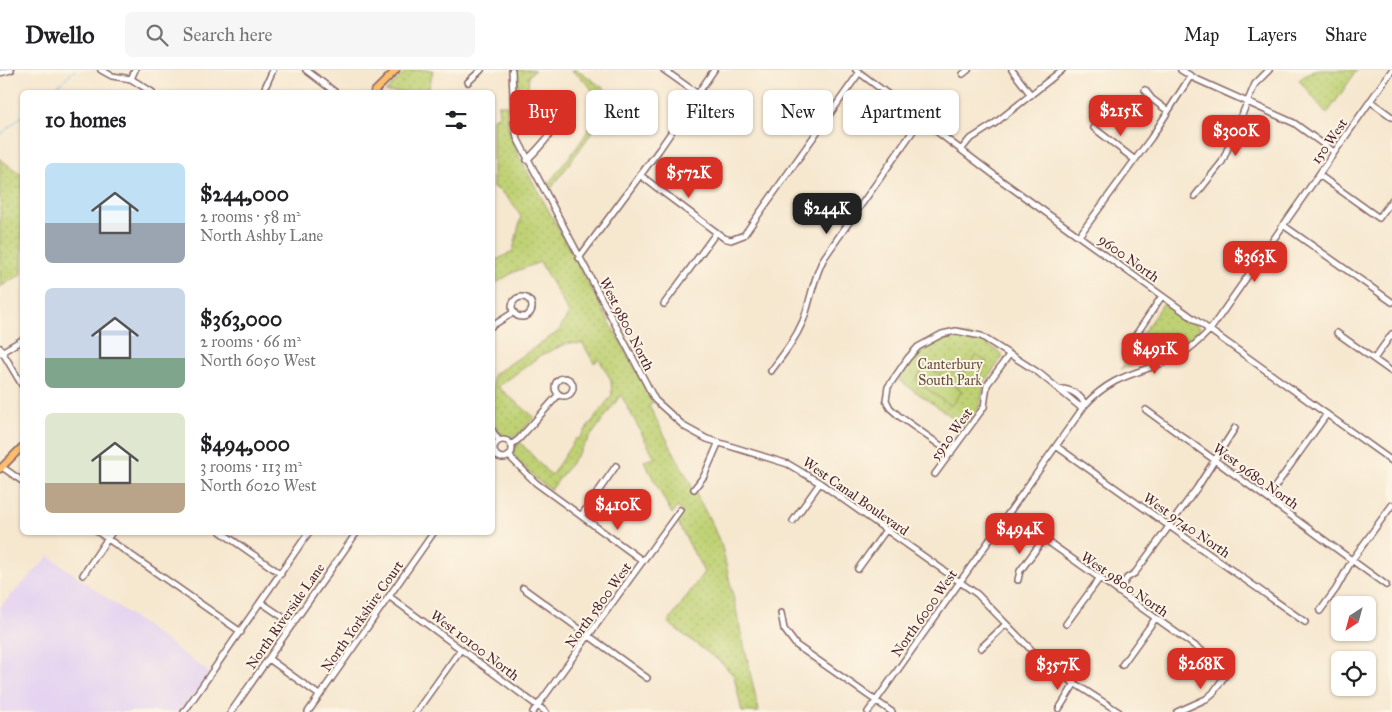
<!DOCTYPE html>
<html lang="en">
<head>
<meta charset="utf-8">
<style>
	body { margin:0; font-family:"IM FELL Great Primer",serif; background:#f6f6f6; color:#202124; height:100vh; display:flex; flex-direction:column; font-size:19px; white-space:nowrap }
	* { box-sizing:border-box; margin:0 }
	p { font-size:16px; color:#757577 }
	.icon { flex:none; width:28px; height:28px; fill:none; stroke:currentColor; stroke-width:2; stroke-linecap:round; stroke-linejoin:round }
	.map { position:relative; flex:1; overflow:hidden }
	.details { position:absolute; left:20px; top:20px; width:475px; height:445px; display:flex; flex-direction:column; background:#fff; border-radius:8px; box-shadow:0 1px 4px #0004 }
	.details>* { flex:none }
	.guide { position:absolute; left:510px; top:20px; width:475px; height:45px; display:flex; gap:10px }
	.needle { width:32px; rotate:216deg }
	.fabs { position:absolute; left:1331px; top:526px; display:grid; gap:10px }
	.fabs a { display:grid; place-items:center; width:45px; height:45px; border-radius:8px; background:#fff; box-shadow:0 1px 4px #0004; font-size:25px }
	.price { position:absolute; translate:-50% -42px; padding:0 11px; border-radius:10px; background:#d93025; color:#fff; font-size:16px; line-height:32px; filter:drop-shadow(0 1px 2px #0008) }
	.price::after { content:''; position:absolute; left:50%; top:30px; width:15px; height:11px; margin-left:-8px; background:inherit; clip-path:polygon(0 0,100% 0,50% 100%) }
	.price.on { background:#222; color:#fff }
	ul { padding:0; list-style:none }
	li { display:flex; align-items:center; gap:15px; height:125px; padding:0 25px }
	li span { display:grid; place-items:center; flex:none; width:140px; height:100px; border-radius:8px; color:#555 }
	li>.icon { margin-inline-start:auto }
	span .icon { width:60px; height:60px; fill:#fffc; stroke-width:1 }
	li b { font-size:21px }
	h2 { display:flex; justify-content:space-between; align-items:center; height:60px; padding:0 25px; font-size:21px }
	.pill { padding:0 18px; border-radius:8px; background:#fff; box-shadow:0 1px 4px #0004; font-size:18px; line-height:45px }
	.pill.on { background:#d93025; color:#fff }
	header { display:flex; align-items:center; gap:30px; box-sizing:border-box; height:70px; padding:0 25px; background:#fff; border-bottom:1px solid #e0e0e0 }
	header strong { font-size:24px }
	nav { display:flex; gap:28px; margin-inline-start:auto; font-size:18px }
	.search { width:350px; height:45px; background:#f6f6f6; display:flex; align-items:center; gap:12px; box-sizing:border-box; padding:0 18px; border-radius:8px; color:#757577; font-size:19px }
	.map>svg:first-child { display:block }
	.built { fill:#e5d3f1 }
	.green { fill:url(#green-dots); stroke:#847850 }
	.pitch { fill:#bfd174; stroke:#847850 }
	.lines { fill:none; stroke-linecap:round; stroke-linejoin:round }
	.stream { stroke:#6ab8e4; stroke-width:1 }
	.minor-casing { stroke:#866564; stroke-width:8 }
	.major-casing { stroke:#866564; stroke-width:9 }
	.minor { stroke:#fff; stroke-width:5 }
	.major { stroke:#fcbd6e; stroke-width:6 }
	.labels { text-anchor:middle; stroke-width:4; stroke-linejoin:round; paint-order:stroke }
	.street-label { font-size:14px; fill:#4a1f2b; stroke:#fcf5e5 }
	.park-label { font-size:14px; fill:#674c3d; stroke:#fcf5e5 }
</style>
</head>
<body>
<header>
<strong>Dwello</strong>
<div class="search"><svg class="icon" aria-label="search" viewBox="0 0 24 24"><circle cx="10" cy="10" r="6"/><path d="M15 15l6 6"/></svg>Search here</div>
<nav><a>Map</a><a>Layers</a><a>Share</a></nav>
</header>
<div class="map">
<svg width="1392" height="642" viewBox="0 0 1392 642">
	<defs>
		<pattern id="green-dots" width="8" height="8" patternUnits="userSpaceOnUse" patternTransform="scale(1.25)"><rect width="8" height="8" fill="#bfd174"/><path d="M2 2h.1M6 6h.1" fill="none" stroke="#a6b365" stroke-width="1.8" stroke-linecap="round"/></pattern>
	</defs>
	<rect width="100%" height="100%" fill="#fcf5e5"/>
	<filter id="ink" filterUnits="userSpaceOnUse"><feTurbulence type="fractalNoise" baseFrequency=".02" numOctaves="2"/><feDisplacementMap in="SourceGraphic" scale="10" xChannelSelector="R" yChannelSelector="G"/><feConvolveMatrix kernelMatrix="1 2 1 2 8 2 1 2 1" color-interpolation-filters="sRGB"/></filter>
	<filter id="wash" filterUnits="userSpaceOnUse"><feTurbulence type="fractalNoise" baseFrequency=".0096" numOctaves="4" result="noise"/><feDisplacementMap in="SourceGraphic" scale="20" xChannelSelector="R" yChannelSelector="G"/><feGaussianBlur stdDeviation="1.12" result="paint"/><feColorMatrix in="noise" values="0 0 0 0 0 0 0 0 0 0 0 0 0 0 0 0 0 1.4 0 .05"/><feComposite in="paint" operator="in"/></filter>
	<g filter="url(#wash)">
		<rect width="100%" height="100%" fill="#f6e7cf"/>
		<path class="built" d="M49,486L210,603L180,642H0V537Z"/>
		<path class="green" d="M408,0H433L428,22H385Z
			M517,0H535L529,5L526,43H519Z
			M571,0H578L617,28L550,120L548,114C561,96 596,59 597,36C598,21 582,8 571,0Z
			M1313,0H1357L1327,44L1299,10Z
			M498,35H507L509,60L515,79L653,332L649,336L711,452L722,477L759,642H742L734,606L723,594L668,553L704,502L677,451L683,442L677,437L672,444L644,391L655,388L621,325L551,420L537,410L514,387V378L520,372L551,406L576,368L578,370L612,325L611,310L599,289L594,293L583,274L568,273L541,285L498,317L534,347L521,362L510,368L501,366L493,350V305L558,262L569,243L540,192L514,202L493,215V192L513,181L521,147C513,134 506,123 493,117V48L499,46Z
			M0,89L22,105V204L0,217Z
			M1167,233L1200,257V261C1177,284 1152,292 1121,299L1125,292L1131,291L1135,287L1134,275L1163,234Z
			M963,265C978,268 989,275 1002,284V288L984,313L980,336L965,356L899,310C917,283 927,266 963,265Z"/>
		<path class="pitch" d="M976,285L987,292L972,315L961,307Z
			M927,295L962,321L951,336L915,310Z"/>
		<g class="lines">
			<path class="stream" d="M51,22L75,0
				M0,65L22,46"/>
		</g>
	</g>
	<g filter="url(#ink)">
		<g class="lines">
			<defs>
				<path id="minor" d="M101,0L112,6L131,9L152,22
					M306,0L335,22
					M512,0L514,51L517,68L655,330L685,357L707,369L788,394L820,413L977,524L1046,595L1119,642
					M664,0L698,24
					M856,0L1002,111L1392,391
					M1012,0L1031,25
					M1181,0L1196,9L1294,53L1334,82
					M0,3L11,0
					M963,4L968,0
					M131,9L135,0
					M468,12L481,0
					M1145,20L1152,29L1168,41
					M263,22L273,0
					M1370,31L1392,47
					M1094,58L1135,90
					M961,80L969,70L994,54L1062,0
					M527,90C546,71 558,59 560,31
					M640,105L724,168L731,170L744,165L859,3
					M1319,105L1379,148L1392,130
					M1195,126L1222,92L1255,14L1269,0
					M1283,155L1392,232
					M1079,166L1151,68L1190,7
					M579,188L659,80L714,0
					M512 237a10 10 0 1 1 20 0a10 10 0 1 1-20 0Z
					M664,234L716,163
					M492,256L514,242
					M1337,263L1392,302
					M0,278L22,315
					M1125,281L1162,226
					M0,283L22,270
					M1374,289L1392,264
					M771,301C783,285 795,270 803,251C811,230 813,208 824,188L920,51
					M555 317a9 9 0 1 1 18 0a9 9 0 1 1-18 0Z
					M1061,319C1071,319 1082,326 1085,335
					M1146,340L1386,515
					M492,360L499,371
					M494 379a9 9 0 1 1 18 0a9 9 0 1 1-18 0Z
					M511,375L519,369L559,324
					M1056,376L1305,552
					M951,383L899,346L890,338L886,330L888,317L908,288L918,277L942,264L956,261L981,266L1039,303L1079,336L1085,335
					M509,386L536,413L643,491
					M2,397L22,411
					M935,404L984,337L987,315L1009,285
					M694,419L704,406L718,374
					M1267,428L1327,344
					M1009,444L1229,600L1213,623L1206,629L1177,642
					M581,446L616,396
					M793,451L820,413
					M98,462L241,562
					M221,462L281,504
					M858,499L886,460
					M83,505L112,462
					M1018,510L1020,501L1043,470
					M523,518L647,608
					M1118,522L1127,508L1135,503L1197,418L1235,358
					M390,527L546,642
					M262,533L293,554
					M1320,541L1336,519L1352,490L1392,435
					M781,543L784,559L796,575L892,642
					M1066,554L1099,509
					M981,578L1006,554
					M269,589L319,625
					M1122,595L1155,549
					M1059,639L1075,613
					M184,642L309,462
					M231,642L357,462
					M308,642L434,462
					M416,642L461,579
					M533,642L680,440
					M868,642L1085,335C1118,299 1146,305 1183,283C1193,277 1202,268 1210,260L1392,0"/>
				<path id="major" d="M374,22L396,0
					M0,399L22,377"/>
			</defs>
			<use href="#minor" class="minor-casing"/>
			<use href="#major" class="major-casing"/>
			<use href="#minor" class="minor"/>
			<use href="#major" class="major"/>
		</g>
	</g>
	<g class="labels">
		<g class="street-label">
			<text transform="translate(1329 71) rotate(-55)" y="5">150 West</text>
			<text transform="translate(1129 188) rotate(36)" y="5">9600 North</text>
			<text transform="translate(627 254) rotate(63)" y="5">West 9800 North</text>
			<text transform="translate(951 364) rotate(-54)" y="5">5920 West</text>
			<text transform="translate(1256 406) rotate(36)" y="5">West 9680 North</text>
			<text transform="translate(856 426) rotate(35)" y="5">West Canal Boulevard</text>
			<text transform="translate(1187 455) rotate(35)" y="5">West 9740 North</text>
			<text transform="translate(1125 514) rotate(35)" y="5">West 9800 North</text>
			<text transform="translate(598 535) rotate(-54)" y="5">North 5800 West</text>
			<text transform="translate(924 543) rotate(-55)" y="5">North 6000 West</text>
			<text transform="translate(285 546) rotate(-55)" y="5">North Riverside Lane</text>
			<text transform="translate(362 546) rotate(-55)" y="5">North Yorkshire Court</text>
			<text transform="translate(475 575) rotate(37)" y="5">West 10100 North</text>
		</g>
		<g class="park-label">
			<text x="950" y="299">Canterbury<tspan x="950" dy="16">South Park</tspan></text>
		</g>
	</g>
</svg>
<div class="fabs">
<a><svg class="needle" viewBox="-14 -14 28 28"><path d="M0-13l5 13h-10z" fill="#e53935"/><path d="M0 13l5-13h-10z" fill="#757577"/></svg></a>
<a><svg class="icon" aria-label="locate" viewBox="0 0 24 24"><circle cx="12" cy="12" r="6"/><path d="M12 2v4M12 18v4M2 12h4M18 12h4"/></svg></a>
</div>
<b class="price" style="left:1121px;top:67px">$215K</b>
<b class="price" style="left:1236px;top:87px">$300K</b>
<b class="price" style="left:689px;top:129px">$572K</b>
<b class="price on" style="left:827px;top:165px">$244K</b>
<b class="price" style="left:1255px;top:213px">$363K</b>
<b class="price" style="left:1155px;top:305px">$491K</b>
<b class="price" style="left:618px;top:461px">$410K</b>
<b class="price" style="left:1020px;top:485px">$494K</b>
<b class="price" style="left:1201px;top:620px">$268K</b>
<b class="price" style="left:1058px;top:621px">$357K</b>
<div class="guide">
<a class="pill on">Buy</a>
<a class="pill">Rent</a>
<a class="pill">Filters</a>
<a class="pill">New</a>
<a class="pill">Apartment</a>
</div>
<section class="details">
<h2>10 homes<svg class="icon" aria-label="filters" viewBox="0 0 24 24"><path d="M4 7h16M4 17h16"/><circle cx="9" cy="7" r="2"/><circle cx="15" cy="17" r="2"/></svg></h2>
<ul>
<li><span style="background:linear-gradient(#bfe0f5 60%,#9aa5b1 0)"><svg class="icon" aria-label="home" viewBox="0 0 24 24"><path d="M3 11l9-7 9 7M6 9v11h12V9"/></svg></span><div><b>$244,000</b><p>2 rooms · 58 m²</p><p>North Ashby Lane</p></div></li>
<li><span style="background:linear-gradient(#c9d6e8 70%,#7fa58c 0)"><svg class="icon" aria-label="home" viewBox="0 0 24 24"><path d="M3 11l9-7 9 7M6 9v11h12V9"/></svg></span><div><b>$363,000</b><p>2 rooms · 66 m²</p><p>North 6050 West</p></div></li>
<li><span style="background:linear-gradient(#dfe7d0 70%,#b9a48a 0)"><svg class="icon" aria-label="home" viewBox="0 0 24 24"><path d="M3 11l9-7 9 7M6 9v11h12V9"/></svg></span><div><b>$494,000</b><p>3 rooms · 113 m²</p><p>North 6020 West</p></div></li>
</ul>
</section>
</div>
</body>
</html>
